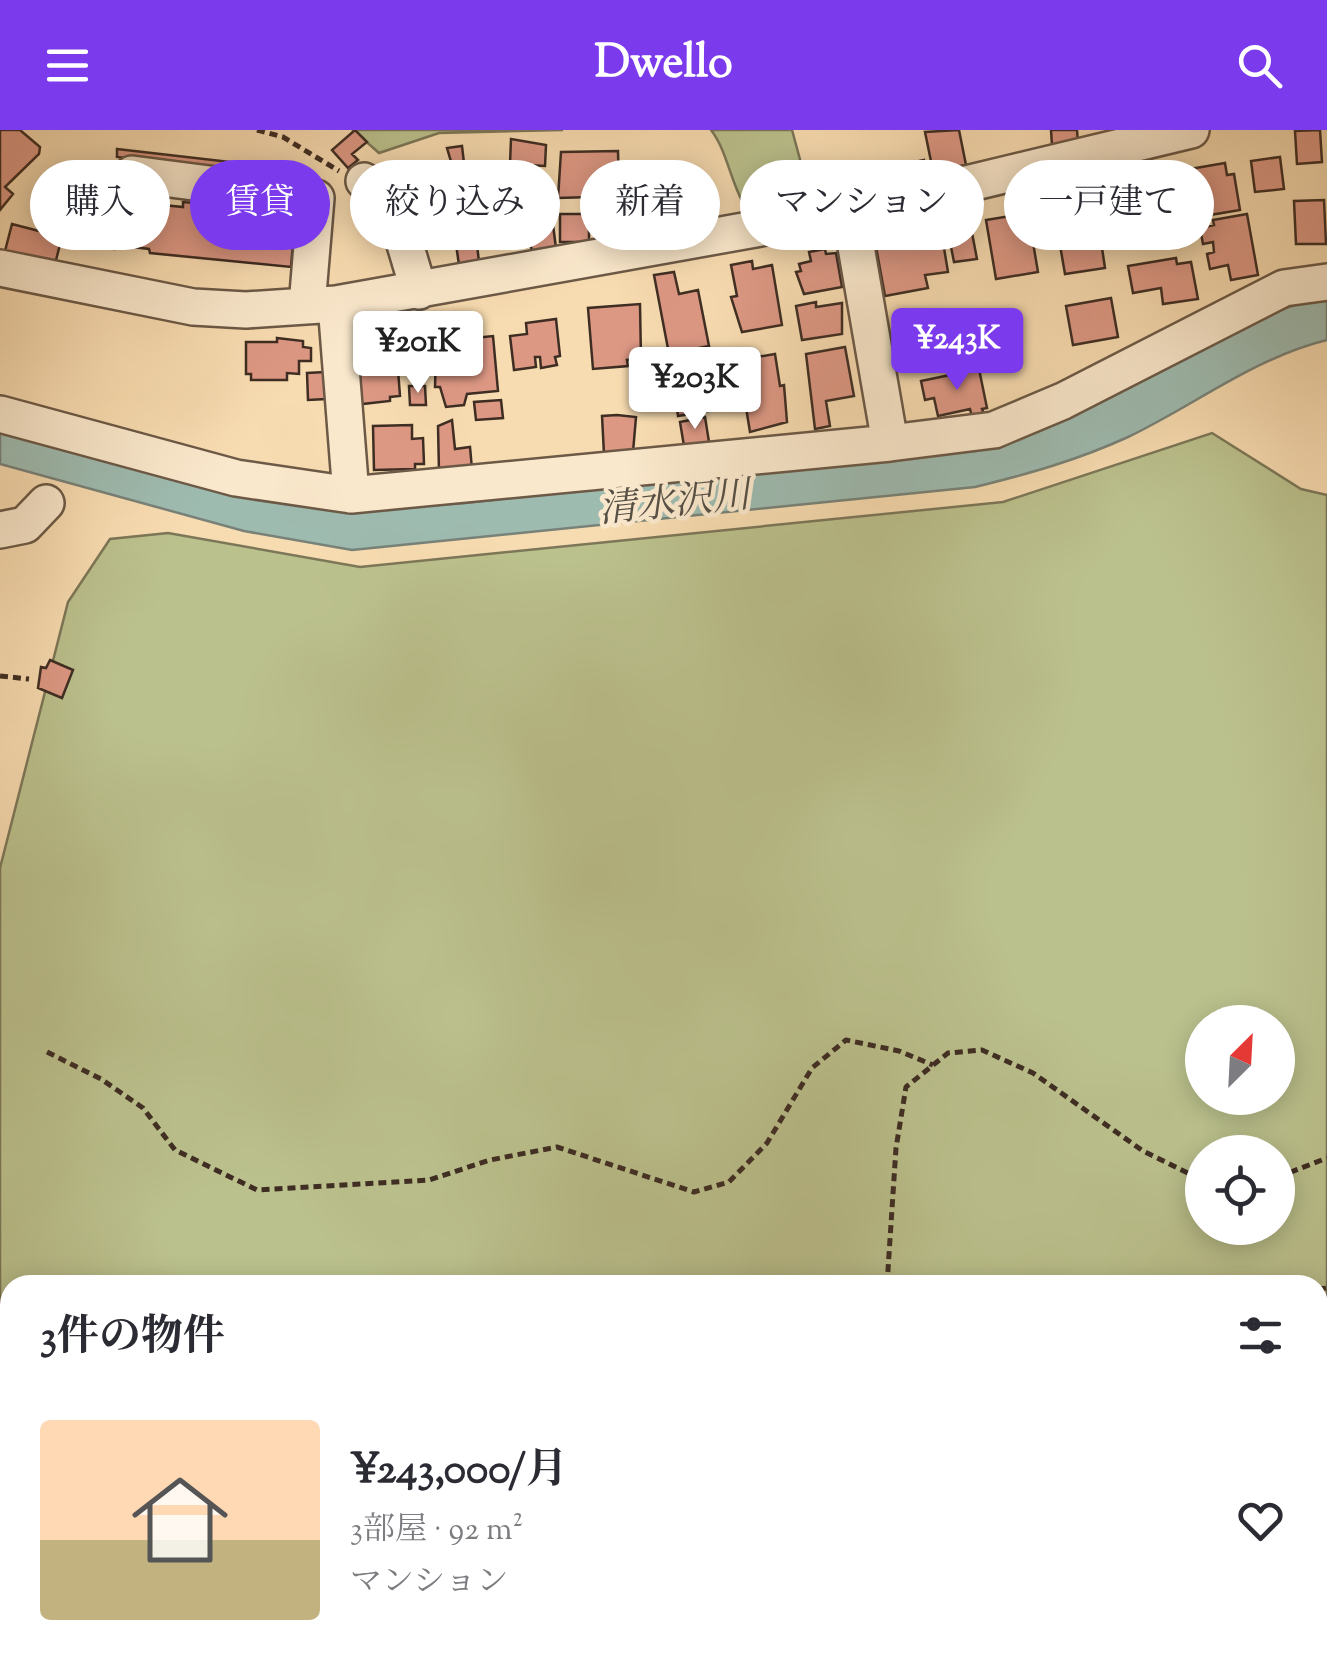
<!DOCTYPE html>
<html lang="ja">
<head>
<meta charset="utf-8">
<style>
	body { margin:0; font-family:"Sorts Mill Goudy","Noto Serif JP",serif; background:#f2f2f3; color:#2b2b33; height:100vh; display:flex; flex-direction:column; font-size:38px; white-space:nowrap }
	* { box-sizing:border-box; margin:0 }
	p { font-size:32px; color:#7c7c81 }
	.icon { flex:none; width:55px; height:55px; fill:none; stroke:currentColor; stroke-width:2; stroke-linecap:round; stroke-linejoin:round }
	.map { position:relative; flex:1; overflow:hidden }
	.sheet { position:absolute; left:0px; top:1145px; width:1328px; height:390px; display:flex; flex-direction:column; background:#fff; border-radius:30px 30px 0 0; box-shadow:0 5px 25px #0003 }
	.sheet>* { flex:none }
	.top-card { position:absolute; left:30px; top:30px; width:1268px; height:90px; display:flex; gap:20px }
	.needle { width:65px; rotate:24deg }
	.fabs { position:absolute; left:1185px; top:875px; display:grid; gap:20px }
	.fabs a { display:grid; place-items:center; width:110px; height:110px; border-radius:50%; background:#fff; box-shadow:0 5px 25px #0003; font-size:50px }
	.price { position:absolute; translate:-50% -85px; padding:0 22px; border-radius:10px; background:#fff; color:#222; font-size:32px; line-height:65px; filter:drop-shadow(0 2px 5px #0008) }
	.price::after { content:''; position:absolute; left:50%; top:60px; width:30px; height:22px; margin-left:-15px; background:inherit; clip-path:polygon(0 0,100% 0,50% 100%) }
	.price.selected { background:#7c3aed; color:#fff }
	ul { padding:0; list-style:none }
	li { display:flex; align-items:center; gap:30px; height:250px; padding:0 40px }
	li+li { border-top:2px solid #e1e1e2 }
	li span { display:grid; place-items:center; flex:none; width:280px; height:200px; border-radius:10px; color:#555 }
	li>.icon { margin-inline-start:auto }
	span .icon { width:120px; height:120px; fill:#fffc; stroke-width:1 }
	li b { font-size:42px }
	h2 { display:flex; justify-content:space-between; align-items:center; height:120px; padding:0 40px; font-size:42px }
	.pill { padding:0 35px; border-radius:45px; background:#fff; box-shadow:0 5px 25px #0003; font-size:35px; line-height:90px }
	.pill.selected { background:#7c3aed; color:#fff }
	header { display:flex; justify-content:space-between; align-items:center; height:130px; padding:0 40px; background:#7c3aed; color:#fff; font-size:45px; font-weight:800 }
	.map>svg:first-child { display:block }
	.green { fill:#bbc18d; stroke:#7c7758; stroke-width:2.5; fill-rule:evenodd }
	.water { fill:#9ebbb0; stroke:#788278; stroke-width:2.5 }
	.building { fill:#dd9884; stroke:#3e2d23; stroke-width:2.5 }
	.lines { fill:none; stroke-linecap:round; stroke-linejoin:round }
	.minor-casing { stroke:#6c5946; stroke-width:40 }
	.path { stroke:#3e2d23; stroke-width:5; stroke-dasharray:8 5; stroke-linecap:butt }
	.minor { stroke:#fae8cc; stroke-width:35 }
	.labels { text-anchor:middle; stroke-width:9; stroke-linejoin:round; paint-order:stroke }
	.water-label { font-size:38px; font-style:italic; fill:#565046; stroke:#fae8cc }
</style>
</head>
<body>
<header><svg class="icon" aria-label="menu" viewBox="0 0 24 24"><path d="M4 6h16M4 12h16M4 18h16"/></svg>Dwello<svg class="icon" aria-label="search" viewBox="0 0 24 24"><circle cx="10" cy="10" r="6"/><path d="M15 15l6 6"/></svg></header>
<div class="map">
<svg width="1327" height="1535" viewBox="0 0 1327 1535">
	<rect width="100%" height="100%" fill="#f8dcb1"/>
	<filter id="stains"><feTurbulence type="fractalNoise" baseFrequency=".002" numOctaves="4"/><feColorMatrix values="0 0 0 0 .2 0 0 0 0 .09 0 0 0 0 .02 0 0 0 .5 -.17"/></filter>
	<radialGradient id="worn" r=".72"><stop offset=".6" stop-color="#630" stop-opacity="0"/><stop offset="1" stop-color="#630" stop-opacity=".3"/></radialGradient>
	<path class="green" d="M353,0H563L439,3L379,23Z
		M711,0H792L808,59L800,74L772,83L743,73C730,49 726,19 711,0Z
		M1212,303L1301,359L1327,365V1535H0V738L68,472L110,409L168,403L360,437L1003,372ZM1202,892H1278V968H1202ZM1202,1022H1278V1098H1202ZM10,1155H1318V1525H10Z"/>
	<path class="water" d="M1327,165V210C1254,228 1195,275 1128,307C1078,330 1028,344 975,357L352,420L244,401L0,334V295L379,379L465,373L929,322L1270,183Z"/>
	<path class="building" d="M0,0H20L40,17L39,24L5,57L13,64L0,80Z
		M355,0L367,12L352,24L358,30L348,38L332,20Z
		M959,0L966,35L933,41L925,2Z
		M1051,0H1077L1078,13L1052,15Z
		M1320,0L1322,32L1297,34L1295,1Z
		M511,9L546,15L545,36L510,34Z
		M462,16L464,33L458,34L468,107L476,106L479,132L459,135L455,107L460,106L459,97L446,98L447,106L426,109L418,50L455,45L447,18Z
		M117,19L307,41L306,49L117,27Z
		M618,21L619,60H591V67L558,68L561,22Z
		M1280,27L1284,59L1255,62L1251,31Z
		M924,30L929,50L896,58L891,37Z
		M1225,33L1227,45L1234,44L1240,80L1198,87L1190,39Z
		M537,40L545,83L527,86L528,95L485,98L473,51Z
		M1137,49L1141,78L1117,82L1113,53Z
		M1165,49L1166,55L1176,54L1184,102L1147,108L1146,66L1157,64L1155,50Z
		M131,60L154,68L153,74L183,77V72L194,73V69L210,70L216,80L248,83V78L270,77L278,89L295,90L291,137L150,123L149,119L116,115L115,119L99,118L105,69L120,71V64L131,65Z
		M1081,64L1083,74L1099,71L1107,117L1102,118L1105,138L1065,144L1052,69Z
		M1324,70L1326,114H1296L1294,71Z
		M1028,83L1038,142L996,149L986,90Z
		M560,84H589V112H560Z
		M1247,84L1258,145L1231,150L1228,135L1210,139L1207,124L1214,122L1213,112L1203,114L1200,98L1214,95L1213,90Z
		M12,94L62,107L55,134L5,121Z
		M553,95L556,118L532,122L528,99Z
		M972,103L977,129L954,132L949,107Z
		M942,106L948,142L925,145L928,158L885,166L876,117Z
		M825,119L826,124L836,123L842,157L804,164L796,142L801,141L799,134L811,131L809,122Z
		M1176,128L1177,134L1191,132L1198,169L1163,174L1161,158L1133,163L1128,136Z
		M752,131L753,139L772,135L782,195L742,202L731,167L737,166L731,135Z
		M674,142L679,164L698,160L709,216L669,224L654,145Z
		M1111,168L1118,207L1073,215L1066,176Z
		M816,172V177L842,173V204L802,210L796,176Z
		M640,174L641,229L627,230L628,236L593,239L588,178Z
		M931,181L932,189L963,184L969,226L912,235L904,185Z
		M556,189L560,226L555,227L557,235L541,238L540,227H535L536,237L514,240L510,206L527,204L526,193Z
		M493,206L498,261L467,264L464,275L446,277L440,257H435L436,221L464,219V209Z
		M277,208L303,211V217L311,218V231H299V244L287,243V250H251V244H246V212H277Z
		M399,208L400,223L409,222L410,239L398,240L400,266L390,267V271L362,274L357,211Z
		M845,217L854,266L826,271L830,296L815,299L806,224Z
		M775,224L780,256L784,255L787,292L750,302L739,235L746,233L745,229Z
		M728,236L733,270L719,272L720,279L678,286L672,244Z
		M979,239L987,278L982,279L984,284L972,287L970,279L938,286L934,268L925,270L921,251Z
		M651,241L654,264L637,266L634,243Z
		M325,242L326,269L308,270L307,243Z
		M409,256H425L426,275H410Z
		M501,270L503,288L476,290L474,272Z
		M617,285L636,287L633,322L604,324L602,286Z
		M705,287L709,312L684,316L680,292Z
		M452,290L455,319L470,317L472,339L439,342L438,296Z
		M412,295V309L423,308L424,334H415V339L374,340L373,296Z
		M50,530L73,540L62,568L38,558L41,537L46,538Z"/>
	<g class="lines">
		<defs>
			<path id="minor" d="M132,44L316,68L307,176
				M364,51L395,81L419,161
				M850,82L890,313
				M0,138L193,177L246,180L336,174L850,82L1191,0
				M336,174L351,365
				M0,284L236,348L351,365L890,313L994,300L1063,271L1284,158L1327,152
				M0,400L25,395L46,373"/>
		</defs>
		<use href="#minor" class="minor-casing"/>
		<path class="path" d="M257,0L283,7L339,41
			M0,546L29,549
			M47,922L101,949L143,978L175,1020L257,1060L429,1050L490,1030L557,1017L694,1062L729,1052L767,1013L812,938L846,910L899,921L933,935
			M1278,1047L1327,1028
			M887,1155L896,1018L906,957L948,923L982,920L1033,943L1143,1021L1202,1050
			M1318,1159L1327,1158
			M0,1499L10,1509
			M25,1525L34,1535
			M376,1525L379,1535
			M785,1535L793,1525"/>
		<use href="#minor" class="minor"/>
	</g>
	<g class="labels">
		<g class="water-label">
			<text transform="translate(674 371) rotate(-6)" y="13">清水沢川</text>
		</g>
	</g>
	<rect width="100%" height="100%" filter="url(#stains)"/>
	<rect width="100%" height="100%" fill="url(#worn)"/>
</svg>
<div class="fabs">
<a><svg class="needle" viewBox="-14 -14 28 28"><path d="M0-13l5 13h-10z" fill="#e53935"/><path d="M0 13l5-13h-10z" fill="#7c7c81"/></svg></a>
<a><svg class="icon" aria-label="locate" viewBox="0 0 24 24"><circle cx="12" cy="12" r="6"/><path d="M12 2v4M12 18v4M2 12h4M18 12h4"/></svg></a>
</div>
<b class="price selected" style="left:957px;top:263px">¥243K</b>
<b class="price" style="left:418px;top:266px">¥201K</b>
<b class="price" style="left:695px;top:302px">¥203K</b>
<div class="top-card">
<a class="pill">購入</a>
<a class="pill selected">賃貸</a>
<a class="pill">絞り込み</a>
<a class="pill">新着</a>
<a class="pill">マンション</a>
<a class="pill">一戸建て</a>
</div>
<section class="sheet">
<h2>3件の物件<svg class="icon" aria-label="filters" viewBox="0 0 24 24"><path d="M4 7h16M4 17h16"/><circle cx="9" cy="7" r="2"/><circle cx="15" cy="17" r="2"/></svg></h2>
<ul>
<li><span style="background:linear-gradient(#ffd9b3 60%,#c2b280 0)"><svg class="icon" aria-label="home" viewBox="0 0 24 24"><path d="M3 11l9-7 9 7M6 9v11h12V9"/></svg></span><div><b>¥243,000/月</b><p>3部屋 · 92 m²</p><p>マンション</p></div><svg class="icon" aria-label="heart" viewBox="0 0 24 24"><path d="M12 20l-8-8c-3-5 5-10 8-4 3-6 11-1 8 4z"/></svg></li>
</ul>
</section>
</div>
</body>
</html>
